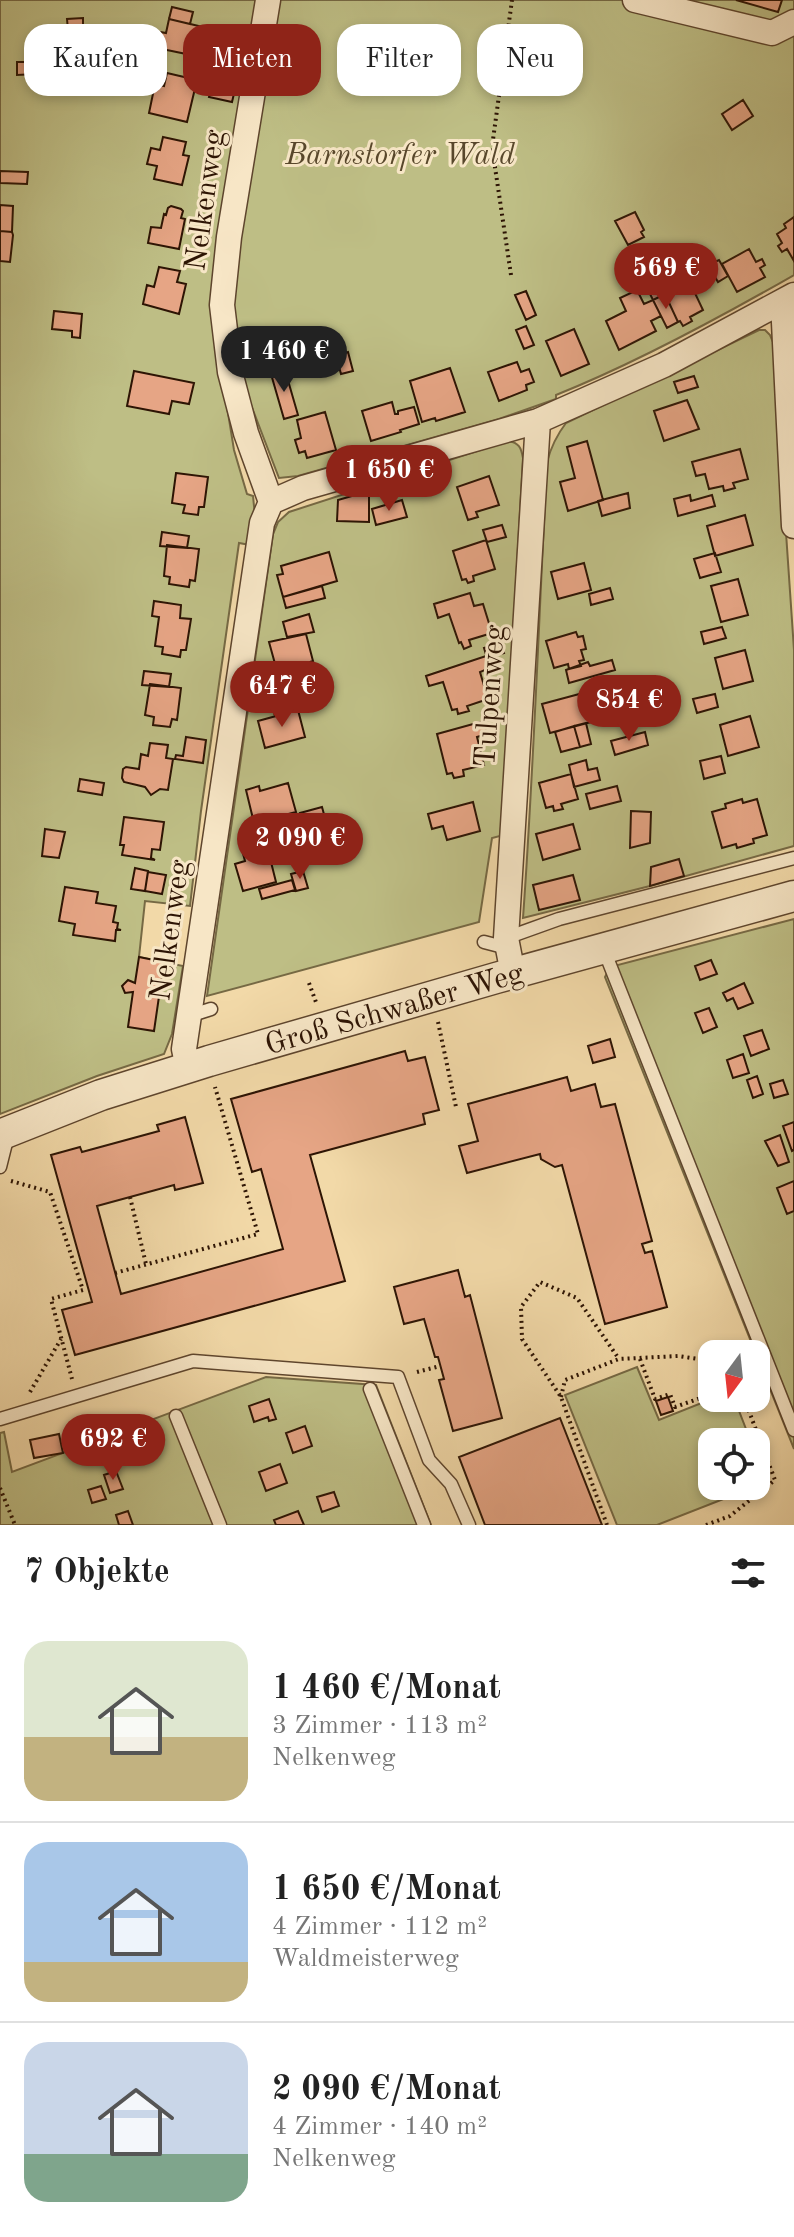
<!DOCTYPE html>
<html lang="de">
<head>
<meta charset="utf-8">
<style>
	body { margin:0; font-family:"Old Standard TT",serif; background:#f6f6f6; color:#222; height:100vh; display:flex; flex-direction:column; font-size:30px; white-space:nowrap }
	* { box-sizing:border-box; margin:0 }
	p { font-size:26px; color:#767676 }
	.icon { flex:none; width:44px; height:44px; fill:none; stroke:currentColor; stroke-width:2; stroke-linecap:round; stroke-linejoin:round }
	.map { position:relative; height:1525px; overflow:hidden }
	.sheet { display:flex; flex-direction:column; background:#fff; flex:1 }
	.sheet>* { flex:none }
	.guide { position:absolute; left:24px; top:24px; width:746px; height:72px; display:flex; gap:16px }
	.needle { width:52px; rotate:195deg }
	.tools { position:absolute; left:698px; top:1340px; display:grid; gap:16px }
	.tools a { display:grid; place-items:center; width:72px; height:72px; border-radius:16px; background:#fff; box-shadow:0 4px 12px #0003; font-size:40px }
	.price { position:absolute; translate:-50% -68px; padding:0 18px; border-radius:28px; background:#8f2418; color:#fff; font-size:26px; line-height:52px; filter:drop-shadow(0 2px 4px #0008) }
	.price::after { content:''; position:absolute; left:50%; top:48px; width:24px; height:18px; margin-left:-12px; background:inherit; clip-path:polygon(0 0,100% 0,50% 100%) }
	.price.on { background:#222; color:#fff }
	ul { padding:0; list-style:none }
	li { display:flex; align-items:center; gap:24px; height:200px; padding:0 24px }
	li+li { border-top:2px solid #e0e0e0 }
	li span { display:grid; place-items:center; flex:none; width:224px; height:160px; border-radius:24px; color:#555 }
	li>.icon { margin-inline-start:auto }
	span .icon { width:96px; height:96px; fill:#fffc; stroke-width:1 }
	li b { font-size:34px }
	h2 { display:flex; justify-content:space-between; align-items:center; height:96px; padding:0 24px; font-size:34px }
	.chip { padding:0 28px; border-radius:24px; background:#fff; box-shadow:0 4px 12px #0003; font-size:28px; line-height:72px }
	.chip.on { background:#8f2418; color:#fff }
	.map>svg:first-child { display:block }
	.green { fill:#bebe85; stroke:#766944; stroke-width:2 }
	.building { fill:#e6a585; stroke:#2d1404; stroke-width:2 }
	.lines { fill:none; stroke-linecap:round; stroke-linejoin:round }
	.service-casing { stroke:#5e452d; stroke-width:15 }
	.minor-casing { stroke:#5e452d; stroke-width:27 }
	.tertiary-casing { stroke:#5e452d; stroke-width:33 }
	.path { stroke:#2d1404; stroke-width:4; stroke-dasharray:2 4; stroke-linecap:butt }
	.service { stroke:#f7e6c6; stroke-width:12 }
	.minor { stroke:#f7e6c6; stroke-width:24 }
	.tertiary { stroke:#f7e6c6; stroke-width:30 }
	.labels { text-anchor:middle; stroke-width:6; stroke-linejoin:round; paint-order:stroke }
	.park-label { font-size:30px; font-style:italic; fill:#58472b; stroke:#f7e6c6 }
	.street-label { font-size:30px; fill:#2d1404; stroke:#f7e6c6 }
</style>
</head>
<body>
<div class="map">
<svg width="794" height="1525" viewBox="0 0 794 1525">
	<rect width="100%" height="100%" fill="#f2d9a8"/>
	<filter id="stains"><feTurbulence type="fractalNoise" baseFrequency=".0025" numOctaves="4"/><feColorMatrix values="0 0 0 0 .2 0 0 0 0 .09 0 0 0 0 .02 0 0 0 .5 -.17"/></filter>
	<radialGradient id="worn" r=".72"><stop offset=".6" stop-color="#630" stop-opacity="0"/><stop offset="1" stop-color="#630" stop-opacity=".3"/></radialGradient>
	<path class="green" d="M0,0H259L217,345L234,450L247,494L253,496L255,516L250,545L239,543L201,811L190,906L145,901L139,957L183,966L172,1034L164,1054L97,1076L0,1114Z
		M268,0H794V275C719,318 636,363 556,395V399L499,419L298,476L279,478L238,371L229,237Z
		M759,330H765L770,335L773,342L794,650V846L650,886L523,918C534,766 539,614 547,462C551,447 556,436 566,423Z
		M508,441C519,443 521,447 523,458L504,796L500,836L492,838L479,922L207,996L273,534L278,522L289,512Z
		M794,919V1449L605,977L610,967Z
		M637,1367L659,1420L714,1398H734L751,1442H712V1486H756V1454L767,1482L657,1525H617L565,1395Z
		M266,1377L376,1385L431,1525H0V1433L4,1432L12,1472Z"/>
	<path class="building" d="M736,0H782L778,12Z
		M172,7L193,12L190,24L169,19Z
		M83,18V30H68L67,19Z
		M169,19L203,27L196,56L162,49L164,43L158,42L160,32L166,33Z
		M53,38H70V62H53Z
		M17,62H35L36,74L17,75Z
		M167,73L197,80L187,122L149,113L155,84L164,86Z
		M214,76L237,81L232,102L209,97Z
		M743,100L753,116L732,130L722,114Z
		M163,137L186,142L183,155L189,156L182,185L154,179L157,166L147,164L151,148L160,150Z
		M0,171L28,172L27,184L0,183Z
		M0,205L13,206L12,232L0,231Z
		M171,206L181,209L183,211L181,218L185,219L179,249L148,243L151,227L161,228L164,214L166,215L168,208Z
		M635,212L644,230L641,232L644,237L628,245L615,221Z
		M794,217V261L787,249L782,252L778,246L782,243L777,234L786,228L784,224Z
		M0,231L12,232L13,235L10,262L0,261Z
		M749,249L756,262L762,259L765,265L760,268L765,277L737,292L722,264Z
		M719,260L728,276L718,282L708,265Z
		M699,265L708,282L693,289L703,310L690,317L692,321L683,326L680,321L678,322L665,294L653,300L648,290Z
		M159,267L180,271L177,282L186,284L179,314L143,304L147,285L154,287Z
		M637,290L644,304L653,300L661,316L651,321L656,331L619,350L606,321L626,311L620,298Z
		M526,291L536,315L526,320L515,295Z
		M665,294L678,322L667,328L653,300Z
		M54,311L82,314L80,338L72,337V331L52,329Z
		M526,326L534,345L524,349L516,330Z
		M574,329L589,364L561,376L546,341Z
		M348,352L353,371L341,374L336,356Z
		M517,362L521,372L529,369L534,382L526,385L527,390L499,401L488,372Z
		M450,368L465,412L436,421L435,418L422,422L410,381Z
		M285,370L298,415L284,419L271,374Z
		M134,371L194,383L189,404L172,401L169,414L127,406Z
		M694,376L698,387L678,393L674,382Z
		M687,400L699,429L664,441L654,411Z
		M392,402L395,414H398V411L414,407L419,424L400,430L401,432L371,441L362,411Z
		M325,412L336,450L307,458L305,451L299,453L295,440L301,438L297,420Z
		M587,441L603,500L568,511L560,482L575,478L567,447Z
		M740,449L748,479L733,483L735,488L724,491L723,486L709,489L705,474L696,476L692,462Z
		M176,473L208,477L204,507H199L198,515L183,513L185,505L172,503Z
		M489,476L499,505L476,512L478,517L468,520L457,487Z
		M369,491V522L337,521L338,500Z
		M628,493L630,508L602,516L598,501Z
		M690,495L691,501L712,495L715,506L678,516L674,499Z
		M402,500L407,517L376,525L372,509Z
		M745,515L753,545L715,556L707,526Z
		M502,525L506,537L487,542L483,530Z
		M162,532L189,536L187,548L160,546Z
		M486,540L495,569L473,576L474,581L468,583L466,579L462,580L453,551Z
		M167,545L199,549L195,581L190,580L189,587L169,584L170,577L164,576Z
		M329,552L337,581L283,597L277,575L283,574L281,566Z
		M715,553L721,572L700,578L694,559Z
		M584,563L591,590L558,599L551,572Z
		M738,579L748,615L721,622L711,586Z
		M322,586L325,598L286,608L283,597Z
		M610,588L613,599L591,605L589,594Z
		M470,593L474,606L483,604L492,633L469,640L471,646L464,649L461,642L459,643L449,614L438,618L434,604Z
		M154,601L181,605L180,618L191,619L186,650H181L180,657L162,654L163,647L155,646L159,617L152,616Z
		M309,614L314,632L287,637L283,622Z
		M722,627L726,638L704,644L701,632Z
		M576,632L578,637L583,636L586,649L581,650L584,660L579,661L581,666L569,669L568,664L554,668L546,641Z
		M306,634L313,661L301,665L303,672L291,676L289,669L277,671L269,642Z
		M501,643L504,653L487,658L484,648Z
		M745,650L753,681L723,689L715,658Z
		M486,656L490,668L480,672L488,699L467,706L469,711L458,714L457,709L452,710L443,682L429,686L426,676Z
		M612,660L615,670L569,683L566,670L588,662L590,666Z
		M144,671L171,674L169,687L142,685Z
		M150,684L181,688L177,720L172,719L170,727L153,725L154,717L145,715Z
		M583,693L591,722L550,733L542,704Z
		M715,694L718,707L697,713L693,699Z
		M294,699L297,710L275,716L272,705Z
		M298,710L305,737L265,748L258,721Z
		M750,716L759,747L728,756L720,725Z
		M484,721L487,734L477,737L484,765L463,770L464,776L454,778L452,773L447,774L437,734Z
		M586,723L591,744L580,747L574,726Z
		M574,726L580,747L561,752L555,732Z
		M645,732L648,745L615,755L611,741Z
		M186,737L206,740L203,763L175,759L176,755L183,756Z
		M150,743L168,745L166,758L173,759L168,790L160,789L151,795L145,787L124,782L122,778L123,769L126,767L139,769L141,754L148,756Z
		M721,756L725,773L704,779L700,761Z
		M586,760L588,770L597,768L600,780L574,787L569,765Z
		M571,774L578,799L561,804L563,809L554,811L553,806L546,808L539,783Z
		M80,779L104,783L102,795L78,791Z
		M288,783L296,812L254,823L246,790L259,786L260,791Z
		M617,786L621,801L590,809L586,794Z
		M742,799L743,803L757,799L767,835L753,839L754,843L737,848L736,844L722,848L712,812L726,808L725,804Z
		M473,802L480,831L447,840L443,826L432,829L428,814Z
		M322,807L325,818L303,824L300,813Z
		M631,811L651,812L650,843L630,848Z
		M124,817L164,822L160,850L152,849L151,858L155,860L122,855L124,845H120Z
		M573,824L580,849L543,860L536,834Z
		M45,829L65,832L59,858L42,856Z
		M270,838L275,857L270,858L276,882L243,891L235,864L245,861L241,846Z
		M679,859L684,876L650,886L651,867Z
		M135,868L148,871L145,891L131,889Z
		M303,871L308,888L296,891L291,874Z
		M148,872L166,875L162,894L145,891Z
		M573,875L580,900L539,910L533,885Z
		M292,880L295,890L262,899L259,889Z
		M65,887L98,892L96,903L116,906L113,922L118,923L117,929L121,930H116L115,941L73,935L75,924L59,921Z
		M139,957L164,962L154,1031L128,1027L133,992L125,993L122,986L128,980L135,983Z
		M711,960L717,974L700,980L695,966Z
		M744,983L753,1003L738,1009L733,998L727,1001L723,993Z
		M709,1008L717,1027L703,1033L695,1013Z
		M762,1030L769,1049L751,1056L744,1036Z
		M610,1039L615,1057L593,1063L588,1046Z
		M405,1051L408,1061L425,1057L439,1110L423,1114L425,1124L310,1155L345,1281L75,1355L62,1310L92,1302L51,1155L80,1147L82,1152L159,1131L157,1125L185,1117L203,1183L175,1190L174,1185L97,1206L121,1294L283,1249L261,1169L252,1172L231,1099Z
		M743,1054L749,1073L733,1078L727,1060Z
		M757,1076L763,1094L753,1098L747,1080Z
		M567,1077L571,1091L595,1084L601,1107L615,1104L652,1241L642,1244L645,1253L652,1251L667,1307L605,1324L562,1165L555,1167L541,1159L540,1154L467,1173L459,1146L478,1141L468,1104Z
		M783,1080L788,1094L774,1098L770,1084Z
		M794,1122V1150L792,1151L783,1126Z
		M780,1135L789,1162L778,1166L765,1141Z
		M794,1181V1211L787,1214L777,1188Z
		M458,1270L465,1297L470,1295L502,1418L453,1431L439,1380L444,1379L438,1357H435L424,1319L404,1324L394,1287Z
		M668,1397L673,1411L661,1415L656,1401Z
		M269,1399L276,1419L269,1421L268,1417L254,1422L249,1406Z
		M560,1418L602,1525H485L459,1457Z
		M305,1426L312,1446L293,1453L286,1433Z
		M59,1434L63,1453L34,1458L30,1440Z
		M280,1464L287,1483L266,1491L259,1472Z
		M116,1471L123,1489L110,1493L104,1475Z
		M101,1486L106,1499L92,1503L88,1490Z
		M334,1492L339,1506L322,1512L317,1497Z
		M128,1511L133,1525H119L116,1515Z
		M298,1511L304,1525H276L274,1520Z"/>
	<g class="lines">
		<defs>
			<path id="service" d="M506,938L559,919L794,858
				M484,942L507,948
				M604,950L794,1430
				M189,1016L211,1009
				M0,1167L8,1135
				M370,1389L424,1525
				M176,1416L220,1525
				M0,1419L193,1361L398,1377L429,1460L451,1484L469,1525"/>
			<path id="minor" d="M635,0L772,33L794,22
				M783,302L794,526
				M271,502L303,488L538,421L664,365L794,295
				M513,974L506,938L538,421
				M188,1068L184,1049L262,523L271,502L246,433L230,372L222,305L229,237L268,0"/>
			<path id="tertiary" d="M0,1135L101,1095L209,1061L496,978L794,896"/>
		</defs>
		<use href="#service" class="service-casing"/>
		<use href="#minor" class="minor-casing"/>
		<use href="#tertiary" class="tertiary-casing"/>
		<path class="path" d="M511,275L492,147L512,0
			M309,983L317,1005
			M438,1022L456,1107
			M11,1181L50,1192L83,1290L51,1299L72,1379
			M130,1197L146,1264
			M115,1273L258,1234L215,1087
			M640,1359L655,1399L670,1394L675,1407L712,1394
			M417,1372L440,1366
			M30,1392L61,1339
			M561,1397L565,1380L619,1359L678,1356L712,1361
			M0,1488L15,1525
			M607,1525L561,1397L522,1339L521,1307L540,1282L577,1298L619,1359
			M706,1525L730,1516L775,1480L744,1398"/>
		<use href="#service" class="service"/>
		<use href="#minor" class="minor"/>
		<use href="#tertiary" class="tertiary"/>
	</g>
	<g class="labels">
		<g class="park-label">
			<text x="400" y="164">Barnstorfer Wald</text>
		</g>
		<g class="street-label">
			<text transform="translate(204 200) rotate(-82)" y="10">Nelkenweg</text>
			<text transform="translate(489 696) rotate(-86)" y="10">Tulpenweg</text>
			<text transform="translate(169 930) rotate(-82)" y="10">Nelkenweg</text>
			<text transform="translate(394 1008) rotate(-16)" y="10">Groß Schwaßer Weg</text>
		</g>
	</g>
	<rect width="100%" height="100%" filter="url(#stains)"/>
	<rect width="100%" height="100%" fill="url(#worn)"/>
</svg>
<div class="tools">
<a><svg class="needle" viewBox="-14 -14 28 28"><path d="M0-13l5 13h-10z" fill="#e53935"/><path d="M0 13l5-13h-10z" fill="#767676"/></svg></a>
<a><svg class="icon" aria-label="locate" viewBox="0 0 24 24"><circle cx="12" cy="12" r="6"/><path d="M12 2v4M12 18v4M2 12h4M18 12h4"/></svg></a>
</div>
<b class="price" style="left:666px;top:311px">569 €</b>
<b class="price on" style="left:284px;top:394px">1 460 €</b>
<b class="price" style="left:389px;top:513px">1 650 €</b>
<b class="price" style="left:282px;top:729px">647 €</b>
<b class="price" style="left:629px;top:743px">854 €</b>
<b class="price" style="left:300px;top:881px">2 090 €</b>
<b class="price" style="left:113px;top:1482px">692 €</b>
<div class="guide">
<a class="chip">Kaufen</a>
<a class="chip on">Mieten</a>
<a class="chip">Filter</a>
<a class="chip">Neu</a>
</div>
</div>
<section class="sheet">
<h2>7 Objekte<svg class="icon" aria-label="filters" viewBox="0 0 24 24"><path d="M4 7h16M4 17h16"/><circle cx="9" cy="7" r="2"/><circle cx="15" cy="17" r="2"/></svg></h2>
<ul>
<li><span style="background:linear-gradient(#dfe7d0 60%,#c2b280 0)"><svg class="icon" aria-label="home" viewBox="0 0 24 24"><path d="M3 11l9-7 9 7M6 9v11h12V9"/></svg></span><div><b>1 460 €/Monat</b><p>3 Zimmer · 113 m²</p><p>Nelkenweg</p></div></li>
<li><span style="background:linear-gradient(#a9c7e8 75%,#c2b280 0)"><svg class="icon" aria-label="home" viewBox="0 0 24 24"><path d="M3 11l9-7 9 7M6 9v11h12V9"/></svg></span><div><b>1 650 €/Monat</b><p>4 Zimmer · 112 m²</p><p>Waldmeisterweg</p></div></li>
<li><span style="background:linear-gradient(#c9d6e8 70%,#7fa58c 0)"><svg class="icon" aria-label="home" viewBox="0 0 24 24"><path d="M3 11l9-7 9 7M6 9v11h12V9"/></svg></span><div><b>2 090 €/Monat</b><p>4 Zimmer · 140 m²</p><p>Nelkenweg</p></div></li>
</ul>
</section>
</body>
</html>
